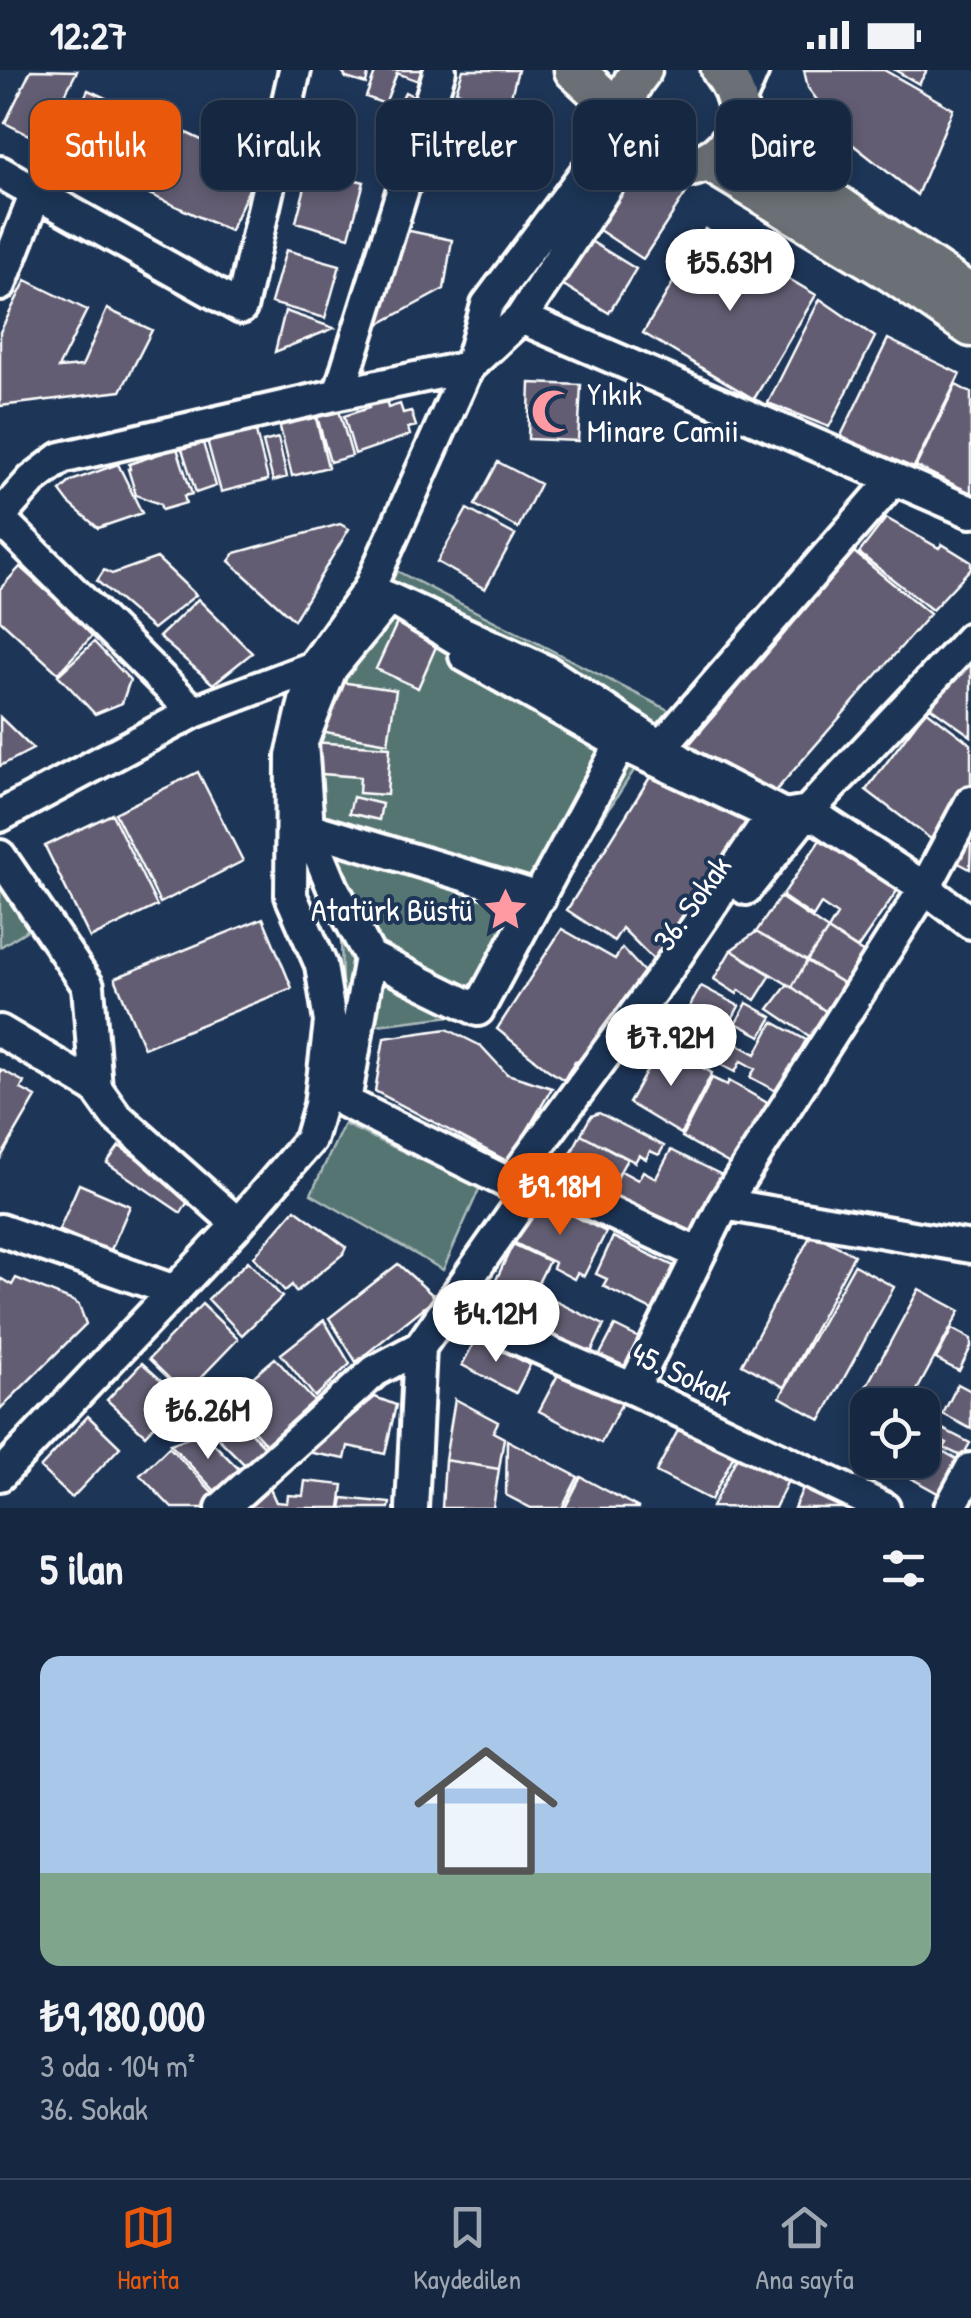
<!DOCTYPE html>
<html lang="tr">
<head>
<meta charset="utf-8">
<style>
	body { margin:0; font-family:"Patrick Hand",sans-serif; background:#23344c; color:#f1f3f6; height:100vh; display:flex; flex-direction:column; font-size:38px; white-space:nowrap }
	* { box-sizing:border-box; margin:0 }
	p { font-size:32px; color:#9ea6b1 }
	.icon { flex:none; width:55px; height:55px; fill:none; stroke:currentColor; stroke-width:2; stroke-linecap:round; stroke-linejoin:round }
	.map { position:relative; height:1438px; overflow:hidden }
	.panel { display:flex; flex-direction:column; background:#162841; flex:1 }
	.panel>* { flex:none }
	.hud { position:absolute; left:30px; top:30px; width:912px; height:90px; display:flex; gap:20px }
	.buttons { position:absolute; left:850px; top:1318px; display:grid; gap:20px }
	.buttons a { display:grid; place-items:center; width:90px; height:90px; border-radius:20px; background:#162841; box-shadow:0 5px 15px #0003,0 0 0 2px #35445a; font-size:50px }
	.price { position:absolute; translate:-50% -85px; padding:0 22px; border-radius:35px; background:#fff; color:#222; font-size:32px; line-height:65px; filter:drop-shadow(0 2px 5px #0008) }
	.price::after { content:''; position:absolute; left:50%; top:60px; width:30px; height:22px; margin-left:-15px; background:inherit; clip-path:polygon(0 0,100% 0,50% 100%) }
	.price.current { background:#ea580c; color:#fff }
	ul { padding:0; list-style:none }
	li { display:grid; align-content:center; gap:20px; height:530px; padding:0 40px }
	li+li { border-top:2px solid #35445a }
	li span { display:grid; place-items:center; height:310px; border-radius:20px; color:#555 }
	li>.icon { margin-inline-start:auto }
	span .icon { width:180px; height:180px; fill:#fffc; stroke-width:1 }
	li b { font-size:42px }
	h2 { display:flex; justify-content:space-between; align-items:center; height:120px; padding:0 40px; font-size:42px }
	.tag { padding:0 35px; border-radius:20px; background:#162841; box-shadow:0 5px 15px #0003,0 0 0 2px #35445a; font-size:35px; line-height:90px }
	.tag.current { background:#ea580c; color:#fff }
	.status { display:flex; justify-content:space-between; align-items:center; height:70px; padding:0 50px; background:#162841; direction:ltr }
	.status svg { height:28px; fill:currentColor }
	.menu { display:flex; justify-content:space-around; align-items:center; height:140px; border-top:2px solid #35445a; background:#162841; font-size:28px; color:#9ea6b1 }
	.menu a { display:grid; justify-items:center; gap:5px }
	.menu .current { color:#ea580c }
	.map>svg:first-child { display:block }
	.green { fill:#547473; stroke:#aabab9; stroke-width:2.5 }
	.building { fill:#625d72; stroke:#fff; stroke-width:2.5 }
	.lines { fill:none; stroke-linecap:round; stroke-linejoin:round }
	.minor-casing { stroke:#fff; stroke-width:38 }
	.major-casing { stroke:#fff; stroke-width:45 }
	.minor { stroke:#1d3557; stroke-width:30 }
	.major { stroke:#6a7074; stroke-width:38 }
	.labels { text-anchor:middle; stroke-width:8; stroke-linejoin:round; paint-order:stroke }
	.poi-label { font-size:32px; fill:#fff; stroke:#1d3557; text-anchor:start }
	.street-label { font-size:32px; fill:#fff; stroke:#1d3557 }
</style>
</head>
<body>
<div class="status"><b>12:27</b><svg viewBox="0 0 49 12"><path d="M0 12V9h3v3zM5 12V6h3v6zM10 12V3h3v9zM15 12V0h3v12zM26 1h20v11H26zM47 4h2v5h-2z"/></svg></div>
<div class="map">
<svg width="971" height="1438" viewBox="0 0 971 1438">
	<rect width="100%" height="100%" fill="#1d3557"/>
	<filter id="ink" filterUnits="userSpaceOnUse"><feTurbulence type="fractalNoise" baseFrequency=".01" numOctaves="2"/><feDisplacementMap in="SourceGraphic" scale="20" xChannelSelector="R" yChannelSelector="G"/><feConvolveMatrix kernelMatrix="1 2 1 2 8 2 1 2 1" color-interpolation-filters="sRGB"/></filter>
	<g filter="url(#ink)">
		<path class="green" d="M387,496L672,642L476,943L343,959L341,865L316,812L305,719L334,597Z
			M0,810L29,859L0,877Z
			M344,1054L480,1117L443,1200L311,1124Z"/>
		<path class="building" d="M31,0L77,1L41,71L5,53Z
			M341,0H369L366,14L346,8Z
			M376,0H429L424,13L397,3L385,34L366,27Z
			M463,0H518L508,37L456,21Z
			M804,0H884L953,39L917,125L847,70L808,18Z
			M895,0H927L919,14Z
			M88,20L171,58L143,119L60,81Z
			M442,20L478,33L460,84L424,71Z
			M405,22L425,32L405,73L375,59L385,36L396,41Z
			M178,59L259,97L230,161L149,124Z
			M310,98L364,112L349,167L296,152Z
			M649,100L692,114L643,189L593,156L625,108Z
			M396,158L452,170L444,219L368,260Z
			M705,159L816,225L754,329L643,263Z
			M584,167L636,199L609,243L557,211Z
			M286,180L340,195L325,248L271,233Z
			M26,210L87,240L58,298L82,296L107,239L152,260L121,321L0,336V262Z
			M820,229L875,267L829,357L768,333Z
			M285,241L334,258L275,282Z
			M888,269L960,304L910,405L839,370Z
			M530,313L581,315L578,371L528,369Z
			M956,315L971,323V423L916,396Z
			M385,326L388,338L400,334L403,343L411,341L416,356L408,358L410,365L355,384L344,346L369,338L367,332Z
			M338,337L352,386L330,392L316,343Z
			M315,344L328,397L292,406L279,353Z
			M255,358L268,410L221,422L207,370Z
			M278,368L287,407L273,411L263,372Z
			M203,373L216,416L196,423L182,379Z
			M177,378L192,424L184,426L186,433L162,440L160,434L136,425L128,399H130L129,394Z
			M498,392L540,414L518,458L475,435Z
			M118,394L142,443L98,458L69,433L60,421L71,411Z
			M467,439L515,465L485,519L437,492Z
			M886,448L939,478L942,474L971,492V498L932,540L859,483Z
			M340,454L349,459L294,550L229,491L235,483Z
			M854,482L930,544L766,732L681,684Z
			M157,488L196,525L153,559L97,511L104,500L112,504Z
			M20,497L94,564L58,603L0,550V519Z
			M198,529L252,583L213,614L159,567Z
			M397,553L438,572L418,618L376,599Z
			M94,572L130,610L122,633L95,644L58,605Z
			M971,587V666L930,637Z
			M333,611L396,620L388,673L314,660Z
			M926,640L971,674V714L961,727L936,773L866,720Z
			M0,647L33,679L0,696Z
			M311,672L390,677L387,725L359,723L360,707L309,703Z
			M657,696L753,748L655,891L622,858L614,871L567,840Z
			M198,702L243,791L160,833L115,743Z
			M353,727L382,734L379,750L349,743Z
			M112,744L157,836L90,868L45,776Z
			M824,764L901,815L857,879L828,860L837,845L821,834L813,847L782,826Z
			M961,769L971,774L970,799L951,789Z
			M780,827L828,860L807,891L756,862Z
			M263,848L292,918L144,978L115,908Z
			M562,859L615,889L622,878L646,904L585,994L575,991L564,1010L547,999L497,959Z
			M828,860L864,883L846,915L807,891Z
			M756,862L807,891L792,917L731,880Z
			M731,880L771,905L755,930L739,920L737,924L714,909Z
			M807,891L846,915L828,943L792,917Z
			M788,914L828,943L812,968L769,939Z
			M701,916L739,936L723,966L756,984L773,952L806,970L778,1022L750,1007L755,999L741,991L735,1002L714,991L720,978L706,971L702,980L674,965Z
			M747,933L772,947L761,966L736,953Z
			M447,959L481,976L507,1004L552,1018L509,1092L375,1021L384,968Z
			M661,975L712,1003L681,1064L629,1033Z
			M0,999L24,1012L21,1019L36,1027L0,1089Z
			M712,1008L727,1015L729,1011L771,1035L737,1098L682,1067Z
			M599,1043L664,1076L659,1085L650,1081L646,1089L639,1085L635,1092L581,1064L591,1046Z
			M581,1064L627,1089L608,1123L563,1099Z
			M119,1076L192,1125L181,1143L107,1093Z
			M671,1080L724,1106L692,1169L608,1123L621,1101L638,1110L643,1101L656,1108Z
			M79,1114L130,1136L110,1182L59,1160Z
			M536,1127L606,1162L584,1206L577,1203L574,1209L553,1198L555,1193L513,1172Z
			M295,1139L346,1177L343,1184L296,1222L292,1215L285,1221L254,1187Z
			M812,1163L854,1185L784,1317L742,1294Z
			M613,1167L676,1197L654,1241L603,1216L607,1209L596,1204Z
			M513,1174L549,1191L536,1217L548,1223L526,1269L479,1246Z
			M248,1191L282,1227L242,1265L208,1229Z
			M398,1194L436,1228L356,1292L329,1248Z
			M854,1195L894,1217L821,1350L780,1327Z
			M0,1208L12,1215L16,1208L73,1231L79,1235L86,1254L0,1339Z
			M919,1219L960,1241L909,1335H872L860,1328Z
			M551,1229L604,1255L586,1293L533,1269Z
			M202,1234L238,1269L185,1324L149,1289Z
			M324,1250L350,1294L315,1327L281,1284Z
			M615,1256L647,1272L626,1312L594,1296Z
			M952,1259L971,1269V1277L959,1301L936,1289Z
			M477,1267L530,1295L516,1323L462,1295Z
			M275,1288L314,1331L266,1374L226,1330Z
			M142,1293L180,1327L145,1365L107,1330Z
			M561,1299L623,1331L601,1373L539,1341Z
			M958,1314L971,1321V1359L943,1344Z
			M375,1327L396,1335L385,1384L348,1376L345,1389L307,1382Z
			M455,1329L498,1352L493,1362L504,1368L499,1399L445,1390Z
			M231,1341L265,1377L246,1396L211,1361Z
			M88,1346L120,1377L72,1428L40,1398Z
			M683,1351L737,1379L711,1430L656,1402Z
			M937,1356L970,1373L966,1380L969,1383L965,1388L944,1378L947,1373L932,1365Z
			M203,1363L242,1402L219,1425L170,1374Z
			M507,1370L578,1407L562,1438H531L506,1425Z
			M928,1373L962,1392L943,1426L909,1407L919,1390H922V1383Z
			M169,1377L217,1427L205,1438H172L140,1405Z
			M741,1379L791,1404L775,1438L712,1437Z
			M445,1390L499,1399L493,1438H442Z
			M581,1407L639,1438H565Z
			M266,1410L276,1432L287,1433L288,1425L303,1426L305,1411L343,1415L340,1438H237Z
			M807,1410L865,1438H794Z
			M343,1428L390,1433L389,1438H341Z"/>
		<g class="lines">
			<defs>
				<path id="minor" d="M738,35L753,0
					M0,102L36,123
					M0,215L36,123L241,238L295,0
					M521,248L971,442
					M471,292L487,235L625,50
					M339,324L440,0
					M0,446L32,410L61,388L339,324L468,297L521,248L634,74
					M0,449L194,642
					M369,519L468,297
					M389,528L467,575L465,586L621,674L772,745L665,903L510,1114L345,1032L370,887L333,818L308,758L302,672L331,599Z
					M661,677L894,409
					M0,746L194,642L313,597
					M308,758L540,828
					M0,786L88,916L96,1018
					M746,819L808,741L971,568
					M370,887L478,940L621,674
					M0,961L96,1018L116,1046L238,1154
					M523,1128L553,1116L699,1184
					M724,1134L971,1177
					M0,1160L175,1221
					M448,1238L633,1319L884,1438
					M633,1319L724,1134L925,818L971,732
					M0,1405L238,1154L310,1070L320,1035L330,952L321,895L291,826L292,686L313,597L369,519L548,602L691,697L784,745L808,741L925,818L971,853
					M222,1438L375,1301L420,1277
					M412,1438L420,1277L544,1100
					M950,1438L971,1399"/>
				<path id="major" d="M574,0L624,46
					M642,0C628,16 621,35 627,57C649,141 785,84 721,0
					M737,55L796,107L971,225
					M709,92L891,202L971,257"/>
			</defs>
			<use href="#minor" class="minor-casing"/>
			<use href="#major" class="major-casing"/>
			<use href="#minor" class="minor"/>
			<use href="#major" class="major"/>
		</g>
	</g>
	<defs>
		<symbol id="mosque-bare" viewBox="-9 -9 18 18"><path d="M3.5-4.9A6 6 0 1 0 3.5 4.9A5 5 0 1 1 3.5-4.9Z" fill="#ff9aa2" stroke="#1d3557" stroke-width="2.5" paint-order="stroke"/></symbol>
		<symbol id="sight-bare" viewBox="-9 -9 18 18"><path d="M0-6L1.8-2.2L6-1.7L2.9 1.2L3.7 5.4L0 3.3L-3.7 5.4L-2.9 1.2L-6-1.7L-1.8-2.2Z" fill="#ff9aa2" stroke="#1d3557" stroke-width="2.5" paint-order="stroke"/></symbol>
	</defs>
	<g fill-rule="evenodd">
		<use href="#mosque-bare" x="522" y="310" width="63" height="63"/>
		<use href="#sight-bare" x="474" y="808" width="63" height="63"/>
	</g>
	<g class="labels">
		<g class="poi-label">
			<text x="587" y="335">Yıkık<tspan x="587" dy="37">Minare Camii</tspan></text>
			<text x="472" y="851" text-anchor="end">Atatürk Büstü</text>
		</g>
		<g class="street-label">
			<text transform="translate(692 833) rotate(-54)" y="11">36. Sokak</text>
			<text transform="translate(682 1304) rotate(25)" y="11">45. Sokak</text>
		</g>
	</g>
</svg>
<div class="buttons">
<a><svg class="icon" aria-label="locate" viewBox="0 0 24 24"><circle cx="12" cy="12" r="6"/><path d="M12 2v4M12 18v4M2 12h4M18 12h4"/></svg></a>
</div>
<b class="price" style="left:730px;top:244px">₺5.63M</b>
<b class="price" style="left:671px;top:1019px">₺7.92M</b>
<b class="price current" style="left:560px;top:1168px">₺9.18M</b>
<b class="price" style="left:496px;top:1295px">₺4.12M</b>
<b class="price" style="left:208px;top:1392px">₺6.26M</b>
<div class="hud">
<a class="tag current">Satılık</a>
<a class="tag">Kiralık</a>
<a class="tag">Filtreler</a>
<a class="tag">Yeni</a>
<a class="tag">Daire</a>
</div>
</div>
<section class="panel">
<h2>5 ilan<svg class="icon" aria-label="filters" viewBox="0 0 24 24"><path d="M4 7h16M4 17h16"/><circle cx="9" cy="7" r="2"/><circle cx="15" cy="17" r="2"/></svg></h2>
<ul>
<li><span style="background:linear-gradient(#a9c7e8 70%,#7fa58c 0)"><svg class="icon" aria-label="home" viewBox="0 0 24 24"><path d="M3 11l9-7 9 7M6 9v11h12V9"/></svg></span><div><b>₺9,180,000</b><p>3 oda · 104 m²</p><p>36. Sokak</p></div></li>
</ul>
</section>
<nav class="menu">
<a class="current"><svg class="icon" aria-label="map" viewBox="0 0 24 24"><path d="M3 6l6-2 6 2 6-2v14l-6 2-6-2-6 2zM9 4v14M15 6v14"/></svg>Harita</a>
<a><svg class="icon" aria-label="saved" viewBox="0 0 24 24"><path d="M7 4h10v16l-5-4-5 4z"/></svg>Kaydedilen</a>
<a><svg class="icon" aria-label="home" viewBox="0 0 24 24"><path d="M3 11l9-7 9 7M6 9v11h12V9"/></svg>Ana sayfa</a>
</nav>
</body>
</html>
